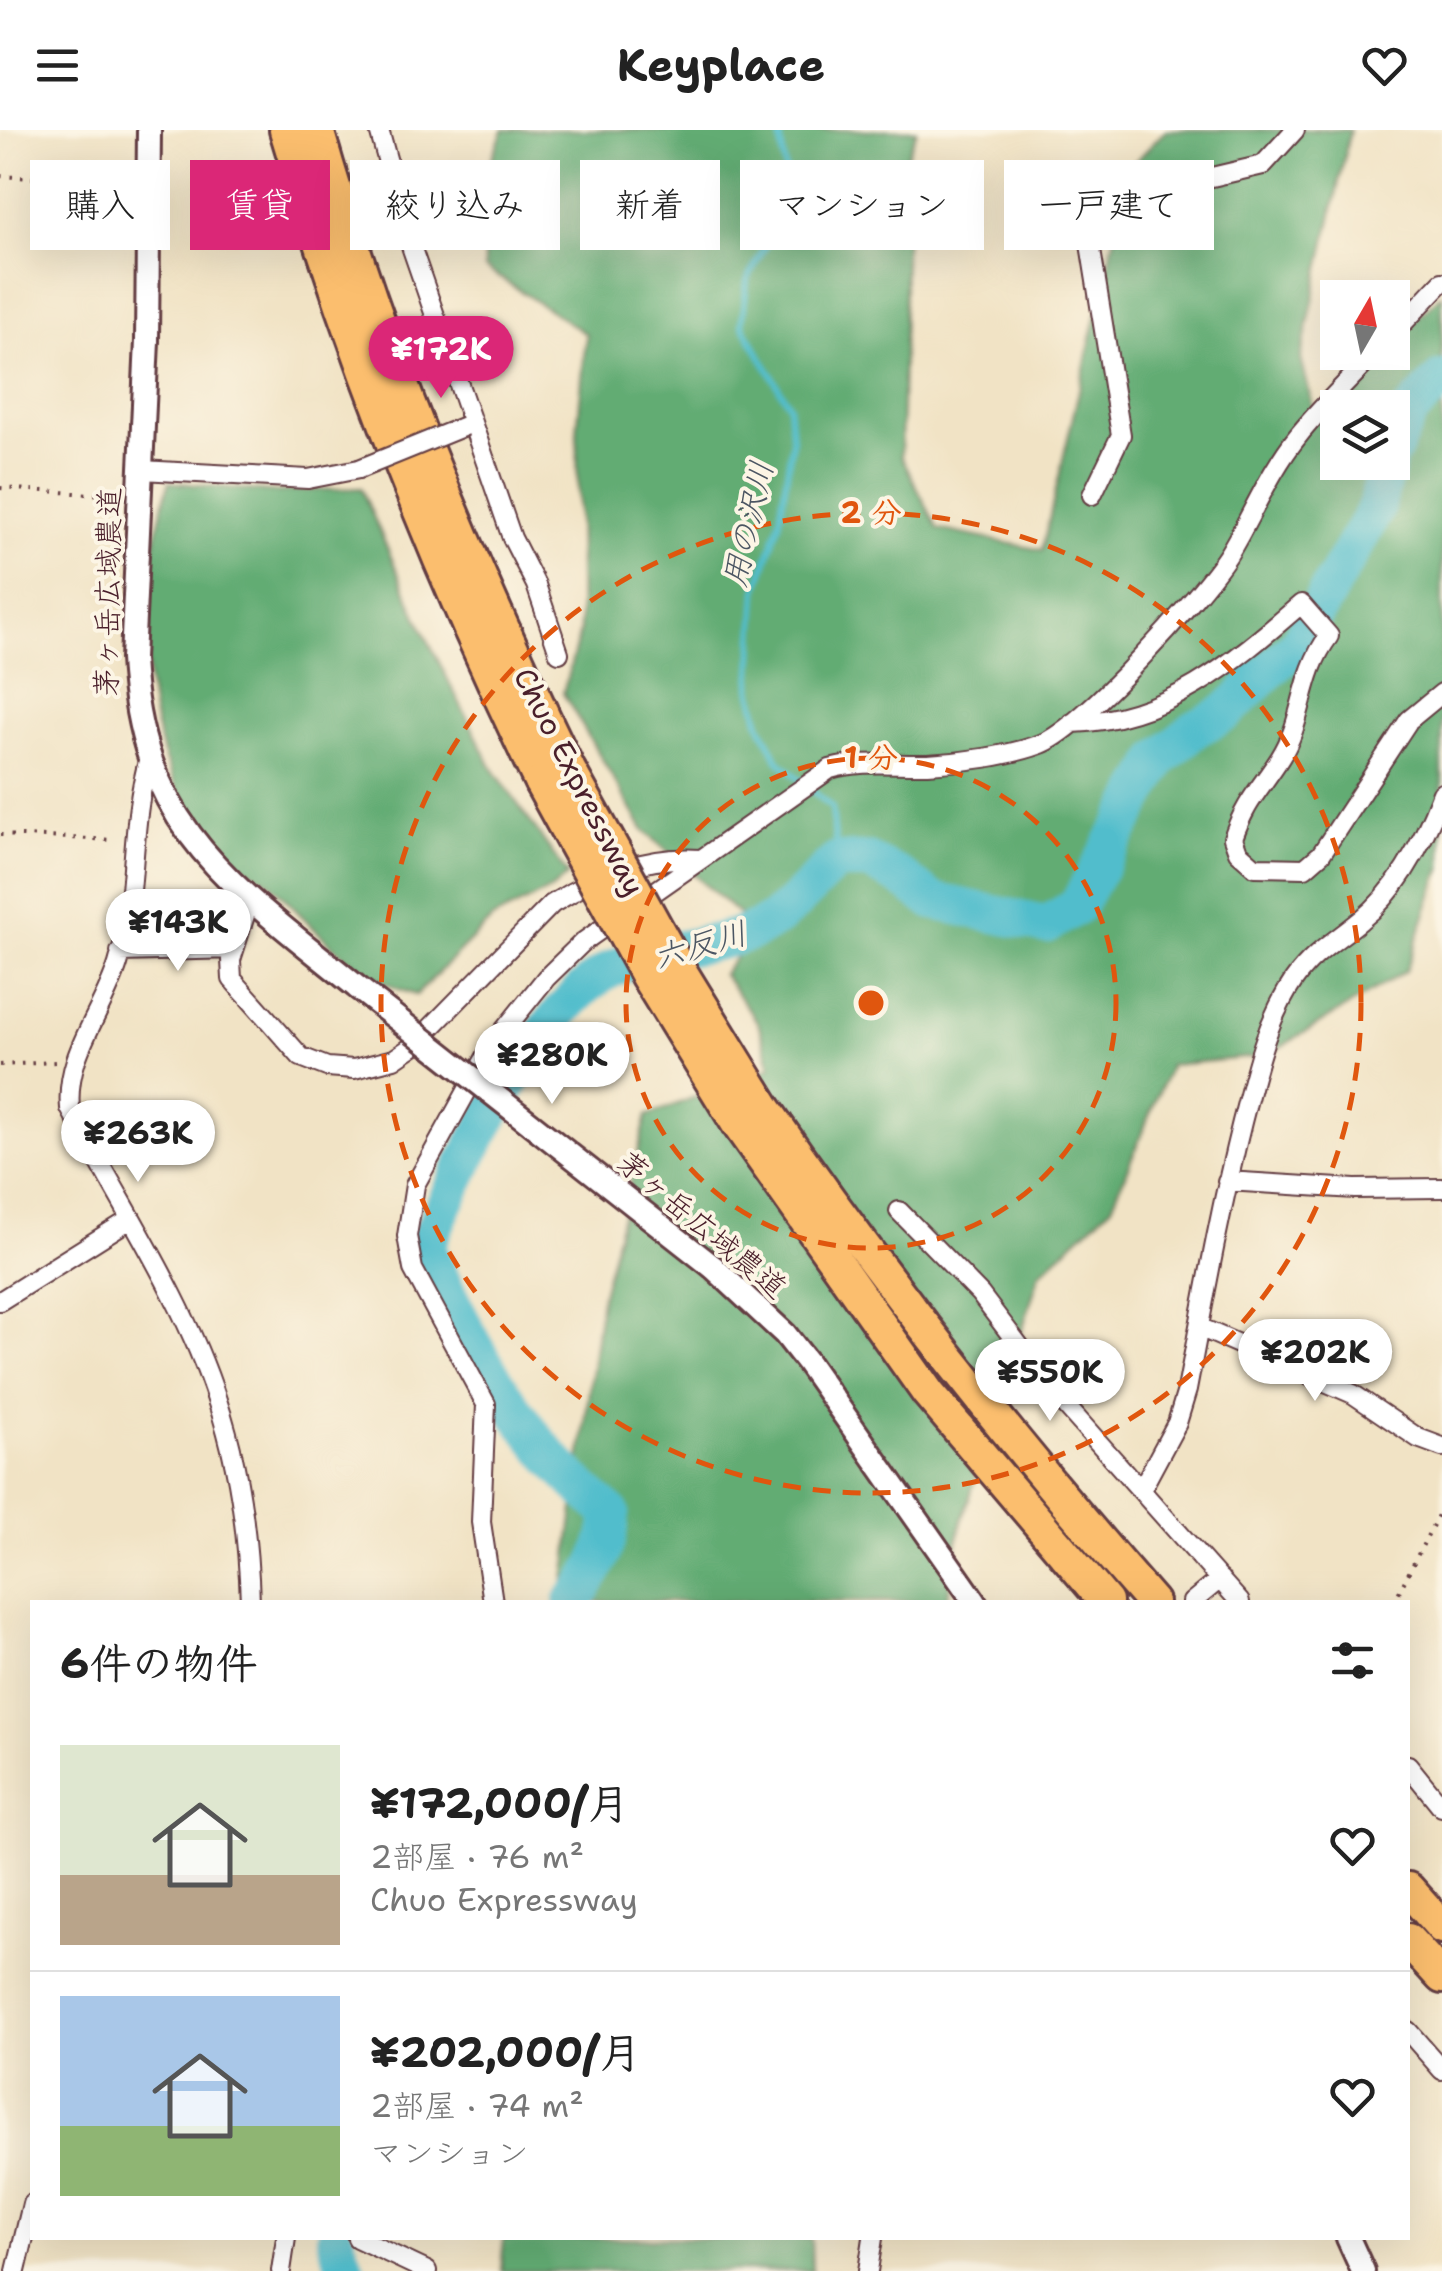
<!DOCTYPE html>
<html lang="ja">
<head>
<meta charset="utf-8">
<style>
	body { margin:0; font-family:"Shantell Sans","Klee One",sans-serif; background:#f2f2f2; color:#222; height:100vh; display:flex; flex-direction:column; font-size:38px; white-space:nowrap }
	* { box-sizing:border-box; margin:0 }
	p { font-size:32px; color:#767676 }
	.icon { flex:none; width:55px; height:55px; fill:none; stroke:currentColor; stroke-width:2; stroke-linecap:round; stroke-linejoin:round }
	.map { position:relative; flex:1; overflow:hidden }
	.sheet { position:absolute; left:30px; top:1470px; width:1380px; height:640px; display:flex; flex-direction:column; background:#fff; border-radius:0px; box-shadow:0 10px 40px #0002 }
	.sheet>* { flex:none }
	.top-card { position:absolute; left:30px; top:30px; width:1382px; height:90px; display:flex; gap:20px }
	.needle { width:65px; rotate:9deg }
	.tools { position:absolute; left:1320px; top:150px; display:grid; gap:20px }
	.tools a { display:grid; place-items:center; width:90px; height:90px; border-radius:0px; background:#fff; box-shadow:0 10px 40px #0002; font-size:50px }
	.price { position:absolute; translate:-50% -85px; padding:0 22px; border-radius:35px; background:#fff; color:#222; font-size:32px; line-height:65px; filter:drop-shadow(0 2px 5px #0008) }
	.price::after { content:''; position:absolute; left:50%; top:60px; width:30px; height:22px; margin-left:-15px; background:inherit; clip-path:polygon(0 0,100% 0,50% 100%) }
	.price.current { background:#db2777; color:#fff }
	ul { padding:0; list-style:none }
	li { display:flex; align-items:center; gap:30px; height:250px; padding:0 30px }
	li+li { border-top:2px solid #e0e0e0 }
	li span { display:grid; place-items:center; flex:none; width:280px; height:200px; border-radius:0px; color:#555 }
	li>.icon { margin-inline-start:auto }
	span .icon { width:120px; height:120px; fill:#fffc; stroke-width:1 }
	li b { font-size:42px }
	h2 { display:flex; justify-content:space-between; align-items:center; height:120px; padding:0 30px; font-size:42px }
	.pill { padding:0 35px; border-radius:0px; background:#fff; box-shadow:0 10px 40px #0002; font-size:35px; line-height:90px }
	.pill.current { background:#db2777; color:#fff }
	header { display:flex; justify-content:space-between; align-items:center; height:130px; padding:0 30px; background:#fff; font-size:45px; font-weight:700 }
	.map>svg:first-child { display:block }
	.forest { fill:#62ac73; stroke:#56664f; stroke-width:2.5; fill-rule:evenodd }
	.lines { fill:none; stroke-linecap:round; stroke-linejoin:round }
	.stream { stroke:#51bdcc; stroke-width:6 }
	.river { stroke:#51bdcc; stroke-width:38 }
	.minor-casing { stroke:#633c42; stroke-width:22 }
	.tertiary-casing { stroke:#633c42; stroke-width:28 }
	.motorway-casing { stroke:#633c42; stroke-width:38 }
	.path { stroke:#633c42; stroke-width:4; stroke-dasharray:2.5 8; stroke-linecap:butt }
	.minor { stroke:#fff; stroke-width:18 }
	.tertiary { stroke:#fff; stroke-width:22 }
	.motorway { stroke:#fbbe6e; stroke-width:32 }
	.minor-bridge-casing { stroke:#633c42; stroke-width:22; stroke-linecap:butt }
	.tertiary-bridge-casing { stroke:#633c42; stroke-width:28; stroke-linecap:butt }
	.motorway-bridge-casing { stroke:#633c42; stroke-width:38; stroke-linecap:butt }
	.minor-bridge { stroke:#fff; stroke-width:18 }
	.tertiary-bridge { stroke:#fff; stroke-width:22 }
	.motorway-bridge { stroke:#fbbe6e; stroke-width:32 }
	.ring { fill:none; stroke:#e0560e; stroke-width:5; stroke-dasharray:18 12 }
	.labels { text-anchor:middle; stroke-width:8; stroke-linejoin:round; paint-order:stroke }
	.street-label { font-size:30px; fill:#4a1f2b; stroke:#fcf5e5 }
	.water-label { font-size:32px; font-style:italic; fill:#4c5663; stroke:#fcf5e5 }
	.centre { fill:#e0560e; stroke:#fcf5e5; stroke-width:5 }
	.ring-label { font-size:30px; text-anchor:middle; font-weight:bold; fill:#e0560e; stroke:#fcf5e5; stroke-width:8; stroke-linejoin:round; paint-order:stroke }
</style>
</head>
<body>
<header><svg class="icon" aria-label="menu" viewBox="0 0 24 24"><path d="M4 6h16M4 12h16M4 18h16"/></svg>Keyplace<svg class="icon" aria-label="heart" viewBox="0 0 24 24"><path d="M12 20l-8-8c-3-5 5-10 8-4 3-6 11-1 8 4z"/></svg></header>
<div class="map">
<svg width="1442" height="2141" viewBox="0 0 1442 2141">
	<rect width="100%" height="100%" fill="#fcf5e5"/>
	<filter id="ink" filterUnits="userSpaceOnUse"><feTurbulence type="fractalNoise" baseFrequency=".01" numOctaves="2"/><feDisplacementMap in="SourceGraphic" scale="20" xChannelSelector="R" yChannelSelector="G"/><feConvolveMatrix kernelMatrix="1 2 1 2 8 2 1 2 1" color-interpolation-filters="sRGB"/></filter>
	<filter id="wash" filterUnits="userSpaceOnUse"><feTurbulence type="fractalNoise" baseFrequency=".0048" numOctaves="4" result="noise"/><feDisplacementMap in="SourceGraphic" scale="40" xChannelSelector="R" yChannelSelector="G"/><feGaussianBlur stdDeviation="2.25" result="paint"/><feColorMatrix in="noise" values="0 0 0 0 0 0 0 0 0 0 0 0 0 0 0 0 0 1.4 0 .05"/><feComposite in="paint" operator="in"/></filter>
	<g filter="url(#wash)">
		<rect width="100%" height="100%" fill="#f1e3c5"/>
		<path class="forest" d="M503,0H917L907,26L901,326L938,399L1042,420L1131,36L1166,0H1350L1301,228L1315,285L1381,223L1392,222L1393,212L1442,164V736L1406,841L1266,926L1170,935L1112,1076L1040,1143L960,1398L947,1472H562L601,1168L647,986L771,937L758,893L723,844L756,799L644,701L563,563L580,501L577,302L586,204L485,138L482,54ZM1338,278H1392V332H1338Z
			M169,352L270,362L361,358L422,498L493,639L568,745L552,759L492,789L416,865C356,848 316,801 273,756C256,738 224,735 210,716C132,612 135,472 169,352Z
			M504,2108H811L812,2141H501Z"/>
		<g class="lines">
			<path class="stream" d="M779,0L787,48L781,86L747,151L742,194L789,275L792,311L779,394L757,460L751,558L760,594L778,630L832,678L837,731"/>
			<path class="river" d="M1392,320L1410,282L1442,249
				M572,1472C595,1444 608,1420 611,1383C526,1318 468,1213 426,1116C458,1041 538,878 610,840C654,817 711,819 757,799C788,786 811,753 837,731H868L899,746L933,771L1046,795L1077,776L1160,629L1195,599L1225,583L1298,513L1376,378L1387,332
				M335,2108L347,2141"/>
		</g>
	</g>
	<g filter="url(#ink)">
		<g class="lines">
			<defs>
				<path id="minor" d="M379,0L412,119L512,408L536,455L559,523
					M1392,205L1442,152
					M141,340L308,349L359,339
					M1092,365L1121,305L1084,77L1263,35L1295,0
					M1072,593C1165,591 1233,533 1301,474L1329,506C1299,546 1305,589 1280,628C1261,658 1245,672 1233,708L1238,722L1255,737L1305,738L1321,724L1409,590L1442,563
					M149,628C129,695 138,768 118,834C102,885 65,924 70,978C119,1072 185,1170 217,1270C239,1335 248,1405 250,1472
					M250,769L231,830L232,849L301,927L327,937L354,939L394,929L413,916L552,774C598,745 646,725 700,729
					M120,822L234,819
					M1227,1051L1355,1059L1442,1058
					M899,1081L980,1164L1058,1267L1240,1472
					M0,1171L129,1090
					M1199,1197L1353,1264L1418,1308L1442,1317
					M1141,1360L1177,1293L1187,1260C1204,1170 1220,1080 1242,992C1255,943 1265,893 1294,850C1313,823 1337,810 1361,790C1400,759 1425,708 1442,663
					M493,1472L481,1392L486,1274L413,1139L407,1106L415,1055L493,914L546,848L583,812L830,639C864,630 893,635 928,634C962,632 1009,626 1041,614C1082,599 1202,465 1228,425C1252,386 1269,342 1298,306C1321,277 1350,250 1376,222
					M1192,1472L1220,1449
					M1408,1635L1442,1677
					M1408,1901L1442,1940
					M357,2108L427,2141
					M16,2141L32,2074
					M281,2141L286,2108
					M868,2141L873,2108"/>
				<path id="tertiary" d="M149,0L147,211L132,529C141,701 236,758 358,858
					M713,1137L785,1204L807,1232L975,1472
					M1348,2108L1363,2141"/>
				<path id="motorway" d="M286,0C352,226 439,442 541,653
					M317,0C380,221 469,433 569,640
					M764,977C883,1150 1013,1314 1152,1472
					M738,994L928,1263L1106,1472
					M1408,1759L1442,1797
					M1408,1810L1442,1847"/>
			</defs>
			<use href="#minor" class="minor-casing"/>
			<use href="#tertiary" class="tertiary-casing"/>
			<use href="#motorway" class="motorway-casing"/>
			<path class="path" d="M0,46L129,54
				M0,358L120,366
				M0,705L115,710
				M0,935L55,932
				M1394,1472L1442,1377"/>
			<use href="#minor" class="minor"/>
			<use href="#tertiary" class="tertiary"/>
			<use href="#motorway" class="motorway"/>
			<defs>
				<path id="minor-bridge" d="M359,339L465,296"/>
				<path id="tertiary-bridge" d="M358,858L713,1137"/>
				<path id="motorway-bridge" d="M569,640L679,839L764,977
					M541,653L647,846L738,994"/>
			</defs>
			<use href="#minor-bridge" class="minor-bridge-casing"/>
			<use href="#tertiary-bridge" class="tertiary-bridge-casing"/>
			<use href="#motorway-bridge" class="motorway-bridge-casing"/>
			<use href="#minor-bridge" class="minor-bridge"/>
			<use href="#tertiary-bridge" class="tertiary-bridge"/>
			<use href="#motorway-bridge" class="motorway-bridge"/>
		</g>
	</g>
	<g class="ring">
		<circle cx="871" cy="873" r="245"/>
		<circle cx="871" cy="873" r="490"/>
	</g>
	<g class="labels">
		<g class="street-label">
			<text transform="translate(108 462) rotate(-89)" y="10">茅ヶ岳広域農道</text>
			<text transform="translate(579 652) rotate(63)" y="10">Chuo Expressway</text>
			<text transform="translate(702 1095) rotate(40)" y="10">茅ヶ岳広域農道</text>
		</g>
		<g class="water-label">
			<text transform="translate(748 394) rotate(-77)" y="11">用の沢川</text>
			<text transform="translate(700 815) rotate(-16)" y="11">六反川</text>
		</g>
	</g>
	<circle cx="871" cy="873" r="15" class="centre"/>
	<g class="ring-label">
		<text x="871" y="393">2 分</text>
		<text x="871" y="638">1 分</text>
	</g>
</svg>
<div class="tools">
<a><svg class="needle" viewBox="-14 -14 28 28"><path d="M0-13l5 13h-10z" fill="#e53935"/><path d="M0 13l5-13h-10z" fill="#767676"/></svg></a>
<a><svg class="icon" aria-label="layers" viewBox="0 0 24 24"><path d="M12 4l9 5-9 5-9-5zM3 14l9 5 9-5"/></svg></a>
</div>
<b class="price current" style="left:441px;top:271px">¥172K</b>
<b class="price" style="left:178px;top:844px">¥143K</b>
<b class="price" style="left:552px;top:977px">¥280K</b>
<b class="price" style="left:138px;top:1055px">¥263K</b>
<b class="price" style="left:1315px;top:1274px">¥202K</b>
<b class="price" style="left:1050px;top:1294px">¥550K</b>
<div class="top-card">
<a class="pill">購入</a>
<a class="pill current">賃貸</a>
<a class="pill">絞り込み</a>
<a class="pill">新着</a>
<a class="pill">マンション</a>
<a class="pill">一戸建て</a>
</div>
<section class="sheet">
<h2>6件の物件<svg class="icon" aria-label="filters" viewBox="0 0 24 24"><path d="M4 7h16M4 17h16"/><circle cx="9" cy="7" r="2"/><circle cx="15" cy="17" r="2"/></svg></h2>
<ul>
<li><span style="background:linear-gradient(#dfe7d0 65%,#b9a48a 0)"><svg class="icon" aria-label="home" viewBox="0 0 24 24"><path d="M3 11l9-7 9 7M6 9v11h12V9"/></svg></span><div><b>¥172,000/月</b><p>2部屋 · 76 m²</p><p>Chuo Expressway</p></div><svg class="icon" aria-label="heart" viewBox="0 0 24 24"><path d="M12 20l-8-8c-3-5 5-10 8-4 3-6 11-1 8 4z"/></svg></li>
<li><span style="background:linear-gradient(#a9c7e8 65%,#8fb573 0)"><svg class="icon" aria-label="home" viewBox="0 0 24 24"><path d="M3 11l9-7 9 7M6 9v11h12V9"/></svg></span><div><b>¥202,000/月</b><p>2部屋 · 74 m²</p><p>マンション</p></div><svg class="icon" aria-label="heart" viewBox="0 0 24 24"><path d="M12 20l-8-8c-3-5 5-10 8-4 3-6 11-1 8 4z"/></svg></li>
</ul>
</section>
</div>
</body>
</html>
